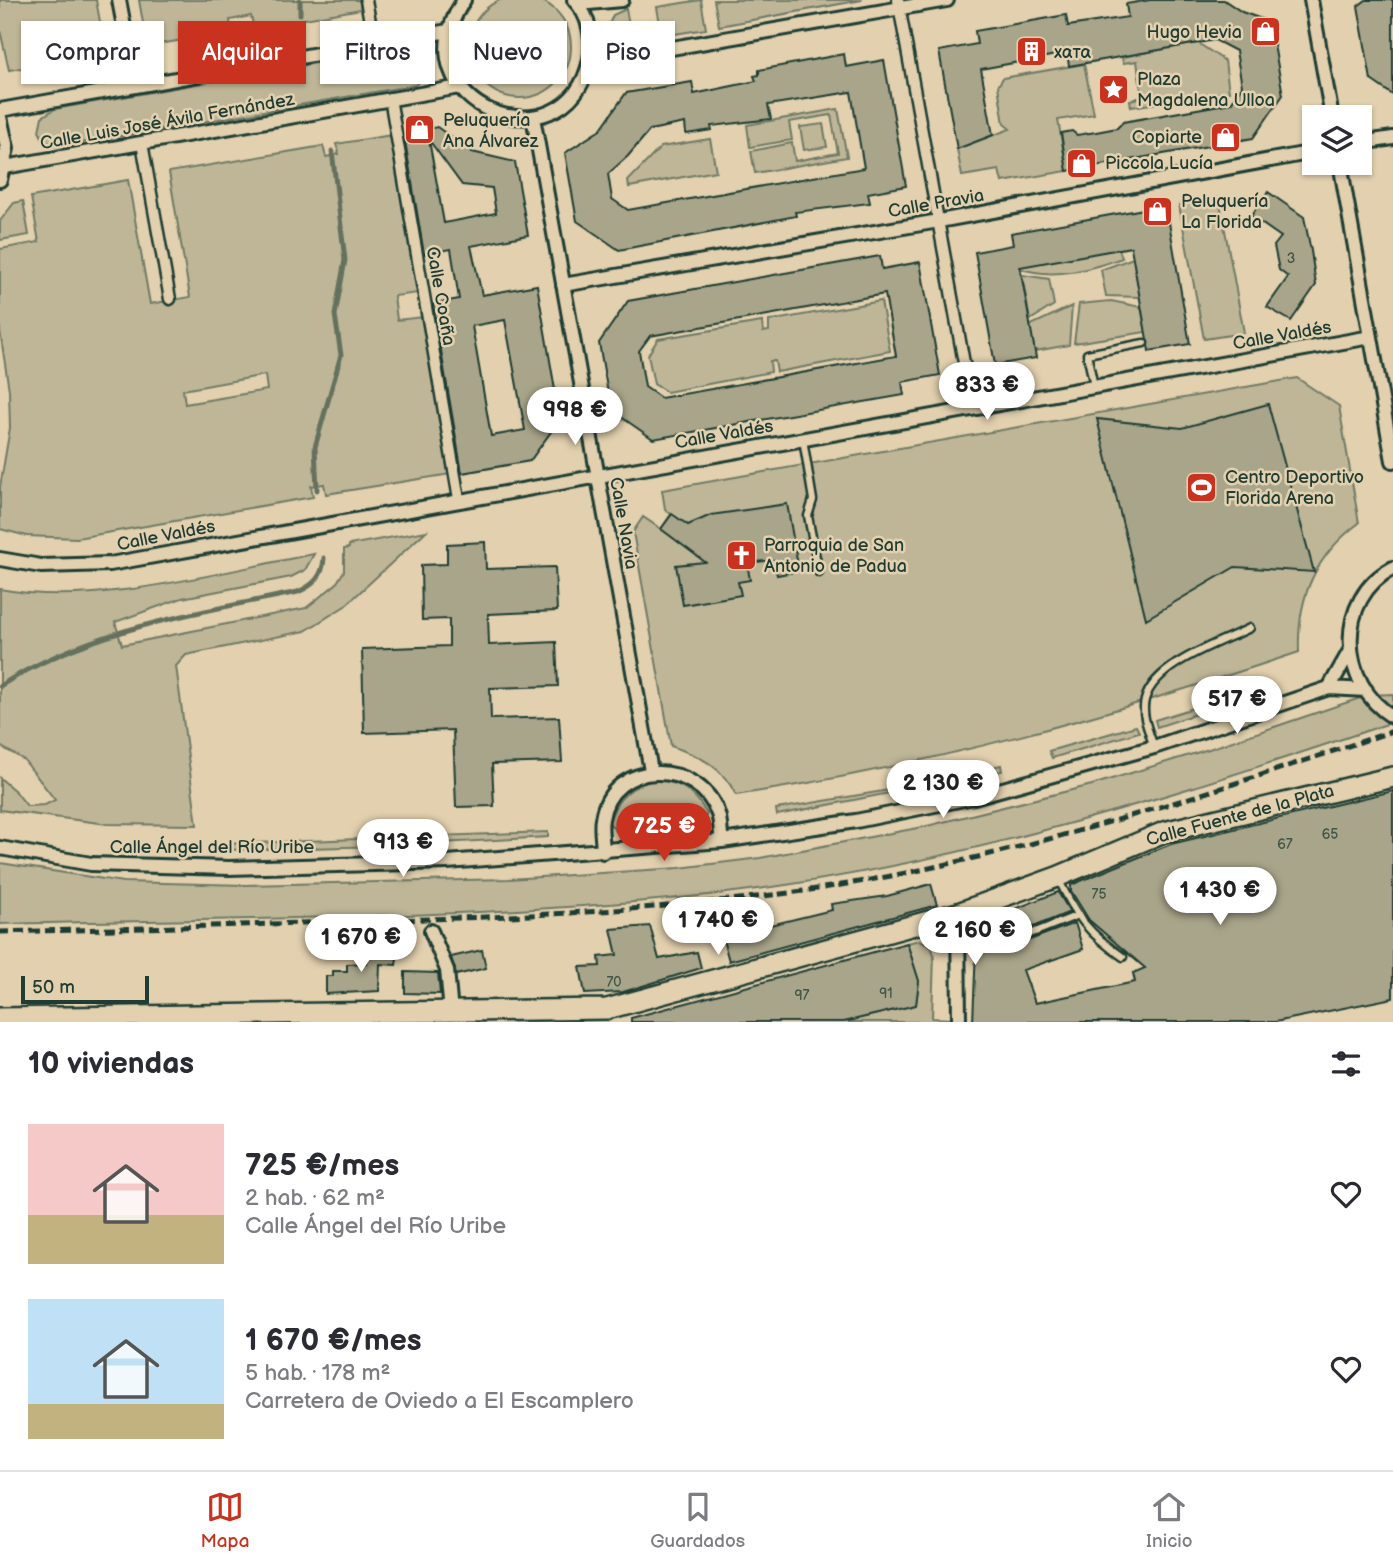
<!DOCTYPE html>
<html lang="es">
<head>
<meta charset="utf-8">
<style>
	body { margin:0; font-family:"Balsamiq Sans",sans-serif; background:#f2f2f3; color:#2b2b33; height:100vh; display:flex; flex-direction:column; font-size:26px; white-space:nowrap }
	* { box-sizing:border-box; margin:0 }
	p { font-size:23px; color:#7c7c81 }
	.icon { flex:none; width:38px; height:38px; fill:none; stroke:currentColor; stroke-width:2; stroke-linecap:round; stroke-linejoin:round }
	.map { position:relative; height:1022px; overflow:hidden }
	.sheet { display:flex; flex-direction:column; background:#fff; flex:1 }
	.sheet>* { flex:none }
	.guide { position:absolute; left:21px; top:21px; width:700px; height:63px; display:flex; gap:14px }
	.tools { position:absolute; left:1302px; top:105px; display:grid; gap:14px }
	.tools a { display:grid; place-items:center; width:70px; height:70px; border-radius:0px; background:#fff; box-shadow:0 2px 5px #0004; font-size:35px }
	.scale { position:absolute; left:21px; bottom:18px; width:128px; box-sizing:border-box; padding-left:7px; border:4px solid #1f3d34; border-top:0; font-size:19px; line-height:24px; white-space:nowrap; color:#1f3d34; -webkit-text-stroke:5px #e2d0ae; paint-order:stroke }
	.price { position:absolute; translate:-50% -60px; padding:0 16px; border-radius:24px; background:#fff; color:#222; font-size:23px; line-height:46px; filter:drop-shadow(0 2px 4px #0008) }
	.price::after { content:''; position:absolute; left:50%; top:42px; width:21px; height:16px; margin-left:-10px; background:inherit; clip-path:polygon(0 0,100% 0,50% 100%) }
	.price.on { background:#c8321e; color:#fff }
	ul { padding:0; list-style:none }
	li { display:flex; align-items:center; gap:21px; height:175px; padding:0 28px }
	li span { display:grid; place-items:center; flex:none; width:196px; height:140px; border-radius:0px; color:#555 }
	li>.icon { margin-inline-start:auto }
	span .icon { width:84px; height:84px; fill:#fffc; stroke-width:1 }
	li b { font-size:30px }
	h2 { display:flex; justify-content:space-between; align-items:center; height:84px; padding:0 28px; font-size:30px }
	.chip { padding:0 24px; border-radius:0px; background:#fff; box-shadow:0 2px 5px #0004; font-size:24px; line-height:63px }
	.chip.on { background:#c8321e; color:#fff }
	.tabs { display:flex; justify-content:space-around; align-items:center; height:98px; border-top:2px solid #e1e1e2; background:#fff; font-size:19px; color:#7c7c81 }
	.tabs a { display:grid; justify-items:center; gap:4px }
	.tabs .on { color:#c8321e }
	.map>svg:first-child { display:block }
	.green { fill:#bfb698; stroke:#6f7a66; stroke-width:2; fill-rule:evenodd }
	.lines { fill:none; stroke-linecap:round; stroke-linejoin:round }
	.stream { stroke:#65715f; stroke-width:5 }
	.building { fill:#a9a58a; stroke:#1f3d34; stroke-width:2; fill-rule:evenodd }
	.service-casing { stroke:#1f3d34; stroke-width:11 }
	.pedestrian-casing { stroke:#1f3d34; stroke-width:15 }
	.minor-casing { stroke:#1f3d34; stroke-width:18 }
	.secondary-casing { stroke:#1f3d34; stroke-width:24 }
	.service { stroke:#e2d0ae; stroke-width:6 }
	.pedestrian { stroke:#e2d0ae; stroke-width:10 }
	.minor { stroke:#e2d0ae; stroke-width:12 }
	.secondary { stroke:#e2d0ae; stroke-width:19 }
	.rail { stroke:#1f3d34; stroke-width:5; stroke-dasharray:10 5; stroke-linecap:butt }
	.labels { text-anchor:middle; stroke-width:5; stroke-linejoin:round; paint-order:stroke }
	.number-label { font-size:14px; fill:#42574a }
	.poi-label { font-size:18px; fill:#1f3d34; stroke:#e2d0ae; text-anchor:start }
	.street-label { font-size:18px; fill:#1f3d34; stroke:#e2d0ae }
</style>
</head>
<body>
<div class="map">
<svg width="1393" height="1022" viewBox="0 0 1393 1022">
	<rect width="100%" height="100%" fill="#e2d0ae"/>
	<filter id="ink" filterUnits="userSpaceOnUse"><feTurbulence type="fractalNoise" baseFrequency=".0143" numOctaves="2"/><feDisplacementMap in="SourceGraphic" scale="14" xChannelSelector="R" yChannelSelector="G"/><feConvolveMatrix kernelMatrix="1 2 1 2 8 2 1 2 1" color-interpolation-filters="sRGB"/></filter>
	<g filter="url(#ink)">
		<path class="green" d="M469 47a51 51 0 1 1 102 0a51 51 0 1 1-102 0Z
			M0,0H96L106,54L9,70L0,30Z
			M139,0H359L361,9L254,28L251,16L230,20L231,32L147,46Z
			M701,0L706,29L662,36L657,7Z
			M714,0H862L719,26Z
			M626,9L633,46L615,42L608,27L613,15Z
			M1198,43L1225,61L1229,92L1131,107L1130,100L1142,97L1137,61L1123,63L1122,57Z
			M408,47L424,51L431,62L429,74L415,85L58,147L44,141L39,131L42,117L55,109Z
			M1084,64L1094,114L1058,120L1067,171L1002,182L999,170L962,176L957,149L1010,129L1004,124L998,86L1003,78Z
			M838,109L847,157L755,173L751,151L792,143L795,161L838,153L831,115L789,122L792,140L750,147L747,125Z
			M823,124L827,147L804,150L800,127Z
			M392,135L419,293L394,296L397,320L423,317L451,474L326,494L324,484L311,486L313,497L77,538L27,536L0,529V487L10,428L9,390L0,331V249L39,242L31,197L128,180L150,304L190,297L169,172L323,146L326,157L339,154L336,144ZM265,375L267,390L185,404L183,390Z
			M710,139L716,171L629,187L628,181L661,147Z
			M1219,198L1244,333L1204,339L1179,205Z
			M23,201L29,235L0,240V221L14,203Z
			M1119,249L1122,258C1088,270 1054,280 1018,268V265Z
			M1133,258L1140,297L1106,296L1101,270Z
			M1022,275L1049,279L1054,305L1030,320Z
			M881,301L890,351L777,372L775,361H770L771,372L667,392L654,384L648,355L658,339L762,322L763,332L769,331V321Z
			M1111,301L1141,307L1146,332L1074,343L1079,304Z
			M1072,306L1069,345L1035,351L1029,326Z
			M1297,378L1339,406L1359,523C1315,556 1297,597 1299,652C1114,714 930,766 736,795C722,766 700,756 671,746L633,532L643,517L661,529L671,514L665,509L662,490Z
			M426,531L345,606L305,631L186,655L176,666L197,825L107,824L0,810V778L16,792L27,806L45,805L55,800L24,760L0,746V589C95,608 218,572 314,554L305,570L291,577L182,598L115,622L122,645L306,608L336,584L344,571V549L349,548V545Z
			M1270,684L1272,689L1157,727L1155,720Z
			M1393,694V722C1173,796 950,868 718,894C480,920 239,918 0,924V863L123,882L245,885L509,879L679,868L760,858L923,827L1092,785L1209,749L1369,695Z
			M1136,726L1139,732L1052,758L1049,751Z
			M1001,765L1002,771L777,815L776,809L889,790Z
			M655,780C680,781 695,792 707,814L701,824L617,832L609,823C615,800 630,785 655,780Z
			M548,832V837L386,846L224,850V844Z
			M920,940L931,946L934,955L932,1018L953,1019V1022H844L916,1005L919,981L907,943Z"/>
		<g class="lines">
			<path class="stream" d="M300,0V14
				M317,490L315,447L341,355L335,315L345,260L332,151
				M0,686C88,629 197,613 298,592C314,585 323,576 324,558"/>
		</g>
		<path class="building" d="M1150,0H1224L1242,12L1270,22L1283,95L1253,138L1067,171L1061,133L1072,131L1077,135L1096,132L1117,128L1123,122L1231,103L1242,86L1236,51L1215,40L1069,66L1067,53L981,69L993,135L957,149L939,51L977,44L975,31L1066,15L1068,26L1128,17L1126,4Z
			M1366,0H1393V95L1371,80L1358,6Z
			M844,54L846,67L884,60L906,186L868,193L870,203L795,212L796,216L619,250L577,221L565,153L600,130L626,93L692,82L694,94L756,81L754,76L759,75V70ZM851,92L864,168L628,210L612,199L608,174L628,156L650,130L685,123L686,134L712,130L711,126L771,119L768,105Z
			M437,127L472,152L515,162L528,235L471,246L482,295L537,285L560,419L530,461L462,473L433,304L459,299L451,249L424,254L404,135ZM429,140L462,185L492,188L496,213L444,223ZM505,320L525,430L491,436L472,326Z
			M1268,192L1304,217L1311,251L1316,285L1291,321L1267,307L1288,277L1279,270L1274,246L1281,237L1251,216Z
			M1166,205L1190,344L1149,351L1131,247L1020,267L1036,358L995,365L975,252L1013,245L1011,233Z
			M880,256L882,269L920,262L940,375L902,382L904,395L653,439L611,410L599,343L628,301ZM885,294L896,356L661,398L645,387L639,351L650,336Z
			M1268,404L1314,572L1235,567L1146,619L1097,419L1182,428Z
			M787,504L799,571L777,575L774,560L747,563L750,580L738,582L741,595L683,605L676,565L705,562L661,529L672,514L688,525L711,515Z
			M485,542L486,569L555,567L557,611L488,614L489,645L556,642L558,686L490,688L491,719L559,717L562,762L492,764L494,806L456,807L453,730L364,733L362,649L449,646V619L422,620L421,565L447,564V544Z
			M1393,791V998L1275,1022H973L977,924L1058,892L1070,912L1018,933L1015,941L1022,943L1075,923L1083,949L1023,970L1035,1003L1135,982L1133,973L1145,968L1089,920L1071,891V885L1171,844Z
			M931,884L937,905L729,961L718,922L751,915L754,929L832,910L831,904L887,896Z
			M650,926L659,959L697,952L701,968L623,992L585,994L580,967L600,966L599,957L617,955L611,929Z
			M907,943L919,981L916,1005L844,1022H631V1018Z
			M366,949L398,951L396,965L380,964L379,991L326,994V976H333V971H347V964L366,963Z
			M482,950L486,968L456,975L451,957Z
			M405,972L438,973L440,994L405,993Z"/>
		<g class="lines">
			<defs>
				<path id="service" d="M1094,386L1087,354L1144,343
					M803,439L813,500L808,516L819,573
					M1154,747C1149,732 1141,715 1145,700C1154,664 1219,643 1250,628
					M1059,880C1077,918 1088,933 1123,957
					M1020,938L1076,916"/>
				<path id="pedestrian" d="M366,0L374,43
					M898,0L972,407
					M390,98L459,499
					M142,143L170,299"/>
				<path id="minor" d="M119,0L135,85
					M464,0C394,105 565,171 590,60C594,39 589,15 574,0
					M1311,0L1332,117
					M578,4L622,0
					M587,72L626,56L947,0
					M0,110L448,31
					M0,117L7,148L0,180
					M533,117L651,771
					M1360,143L1393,138
					M1340,163L1393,461
					M5,167L460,87
					M563,285L939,221L1314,152
					M0,559L41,566L110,564L1371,337
					M1393,568C1335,598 1338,684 1393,717
					M1329,688L1351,649
					M0,848L91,864L229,868L447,862L722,841L856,821L974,797L1154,747L1329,688L1366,690
					M603,852C603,842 600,829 602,819C611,758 700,759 718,814C721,822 720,833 722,841
					M958,913L959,1022
					M431,931L447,970L451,1012"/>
				<path id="secondary" d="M0,1018L607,1009L958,913L1057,877L1164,832L1393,777"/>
			</defs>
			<use href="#service" class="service-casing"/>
			<use href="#pedestrian" class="pedestrian-casing"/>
			<use href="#minor" class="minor-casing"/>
			<use href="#secondary" class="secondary-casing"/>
			<use href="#service" class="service"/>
			<use href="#pedestrian" class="pedestrian"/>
			<use href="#minor" class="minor"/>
			<use href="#secondary" class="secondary"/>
			<path class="rail" d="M0,932C121,929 242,925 363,921C513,917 661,911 810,890C1010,860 1203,795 1393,731"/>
		</g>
	</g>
	<defs>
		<symbol id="shop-square" viewBox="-11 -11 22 22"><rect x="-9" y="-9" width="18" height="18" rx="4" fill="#c8321e" stroke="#e2d0ae"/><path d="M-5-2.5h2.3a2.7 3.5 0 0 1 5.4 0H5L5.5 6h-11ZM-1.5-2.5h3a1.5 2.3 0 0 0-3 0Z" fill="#fff"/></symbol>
		<symbol id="building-square" viewBox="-11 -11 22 22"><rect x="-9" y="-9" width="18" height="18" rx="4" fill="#c8321e" stroke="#e2d0ae"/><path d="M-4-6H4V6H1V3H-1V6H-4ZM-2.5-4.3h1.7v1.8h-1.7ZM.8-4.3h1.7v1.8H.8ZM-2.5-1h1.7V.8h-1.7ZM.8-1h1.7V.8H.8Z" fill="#fff"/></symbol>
		<symbol id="sight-square" viewBox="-11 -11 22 22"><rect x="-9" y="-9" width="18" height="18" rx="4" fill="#c8321e" stroke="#e2d0ae"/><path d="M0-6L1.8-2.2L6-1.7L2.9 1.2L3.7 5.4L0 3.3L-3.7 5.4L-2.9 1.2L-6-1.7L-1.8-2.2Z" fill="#fff"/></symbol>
		<symbol id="stadium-square" viewBox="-11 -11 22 22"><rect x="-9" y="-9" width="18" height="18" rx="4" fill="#c8321e" stroke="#e2d0ae"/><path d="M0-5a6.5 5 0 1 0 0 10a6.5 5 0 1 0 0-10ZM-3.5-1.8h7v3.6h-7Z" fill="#fff"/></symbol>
		<symbol id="church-square" viewBox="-11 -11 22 22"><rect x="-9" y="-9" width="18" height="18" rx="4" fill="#c8321e" stroke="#e2d0ae"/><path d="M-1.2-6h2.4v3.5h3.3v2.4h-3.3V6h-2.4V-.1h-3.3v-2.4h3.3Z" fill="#fff"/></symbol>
	</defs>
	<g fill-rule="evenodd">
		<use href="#shop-square" x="1248" y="14" width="35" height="35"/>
		<use href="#building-square" x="1014" y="34" width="35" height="35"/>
		<use href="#sight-square" x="1096" y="72" width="35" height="35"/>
		<use href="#shop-square" x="402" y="112" width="35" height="35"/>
		<use href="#shop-square" x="1208" y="120" width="35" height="35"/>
		<use href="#shop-square" x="1064" y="146" width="35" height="35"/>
		<use href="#shop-square" x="1140" y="194" width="35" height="35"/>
		<use href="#stadium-square" x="1184" y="470" width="35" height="35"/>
		<use href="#church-square" x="724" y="538" width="35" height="35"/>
	</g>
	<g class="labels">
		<g class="number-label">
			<text x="1291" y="263">3</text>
			<text x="1330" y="839">65</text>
			<text x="1285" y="849">67</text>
			<text x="1099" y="899">75</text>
			<text x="614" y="987">70</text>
			<text x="886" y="998">91</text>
			<text x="802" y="1000">97</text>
		</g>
		<g class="poi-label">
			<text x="1242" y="38" text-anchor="end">Hugo Hevia</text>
			<text x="1054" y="58">хата</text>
			<text x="1137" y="85">Plaza<tspan x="1137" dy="21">Magdalena Ulloa</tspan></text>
			<text x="443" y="126">Peluquería<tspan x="443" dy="21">Ana Álvarez</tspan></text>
			<text x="1202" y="143" text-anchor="end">Copiarte</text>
			<text x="1105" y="169">Piccola Lucía</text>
			<text x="1181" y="207">Peluquería<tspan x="1181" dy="21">La Florida</tspan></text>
			<text x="1225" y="483">Centro Deportivo<tspan x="1225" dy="21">Florida Arena</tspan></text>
			<text x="764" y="551">Parroquia de San<tspan x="764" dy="21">Antonio de Padua</tspan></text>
		</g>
		<g class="street-label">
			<text transform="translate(167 121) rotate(-10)" y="6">Calle Luis José Ávila Fernández</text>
			<text transform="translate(936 203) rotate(-10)" y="6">Calle Pravia</text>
			<text transform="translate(441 296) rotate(80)" y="6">Calle Coaña</text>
			<text transform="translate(1282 335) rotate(-10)" y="6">Calle Valdés</text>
			<text transform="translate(724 434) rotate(-10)" y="6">Calle Valdés</text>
			<text transform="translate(624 523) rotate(80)" y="6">Calle Navia</text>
			<text transform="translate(166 535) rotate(-11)" y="6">Calle Valdés</text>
			<text transform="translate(1240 815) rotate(-15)" y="6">Calle Fuente de la Plata</text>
			<text x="212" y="853">Calle Ángel del Río Uribe</text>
		</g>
	</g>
</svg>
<div class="tools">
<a><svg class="icon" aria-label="layers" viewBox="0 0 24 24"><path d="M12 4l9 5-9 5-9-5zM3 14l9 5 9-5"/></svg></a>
</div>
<div class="scale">50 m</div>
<b class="price" style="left:987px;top:422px">833 €</b>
<b class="price" style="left:575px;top:447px">998 €</b>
<b class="price" style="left:1237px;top:736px">517 €</b>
<b class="price" style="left:943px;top:820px">2 130 €</b>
<b class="price on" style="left:664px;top:863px">725 €</b>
<b class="price" style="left:403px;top:879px">913 €</b>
<b class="price" style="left:1220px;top:927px">1 430 €</b>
<b class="price" style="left:718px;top:957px">1 740 €</b>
<b class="price" style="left:975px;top:967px">2 160 €</b>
<b class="price" style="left:361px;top:974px">1 670 €</b>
<div class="guide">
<a class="chip">Comprar</a>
<a class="chip on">Alquilar</a>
<a class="chip">Filtros</a>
<a class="chip">Nuevo</a>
<a class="chip">Piso</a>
</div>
</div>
<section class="sheet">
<h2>10 viviendas<svg class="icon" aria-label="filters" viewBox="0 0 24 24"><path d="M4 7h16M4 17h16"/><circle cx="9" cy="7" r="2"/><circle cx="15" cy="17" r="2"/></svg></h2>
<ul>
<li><span style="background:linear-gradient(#f6c9c9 65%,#c2b280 0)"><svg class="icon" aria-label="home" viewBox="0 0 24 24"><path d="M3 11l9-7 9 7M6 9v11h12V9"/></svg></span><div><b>725 €/mes</b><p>2 hab. · 62 m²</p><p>Calle Ángel del Río Uribe</p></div><svg class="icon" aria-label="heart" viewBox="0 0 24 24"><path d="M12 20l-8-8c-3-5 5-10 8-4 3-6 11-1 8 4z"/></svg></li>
<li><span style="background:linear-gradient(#bfe0f5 75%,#c2b280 0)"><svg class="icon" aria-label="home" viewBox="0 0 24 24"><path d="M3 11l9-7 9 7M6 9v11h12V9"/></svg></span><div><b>1 670 €/mes</b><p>5 hab. · 178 m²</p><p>Carretera de Oviedo a El Escamplero</p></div><svg class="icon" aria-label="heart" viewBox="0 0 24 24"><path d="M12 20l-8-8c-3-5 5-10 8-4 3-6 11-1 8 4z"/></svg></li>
</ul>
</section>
<nav class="tabs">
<a class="on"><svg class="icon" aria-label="map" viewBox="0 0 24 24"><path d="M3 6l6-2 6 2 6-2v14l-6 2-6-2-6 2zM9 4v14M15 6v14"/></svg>Mapa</a>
<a><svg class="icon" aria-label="saved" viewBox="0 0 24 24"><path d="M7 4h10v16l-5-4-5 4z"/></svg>Guardados</a>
<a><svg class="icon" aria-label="home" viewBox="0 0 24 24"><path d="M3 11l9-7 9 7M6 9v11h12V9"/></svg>Inicio</a>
</nav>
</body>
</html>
